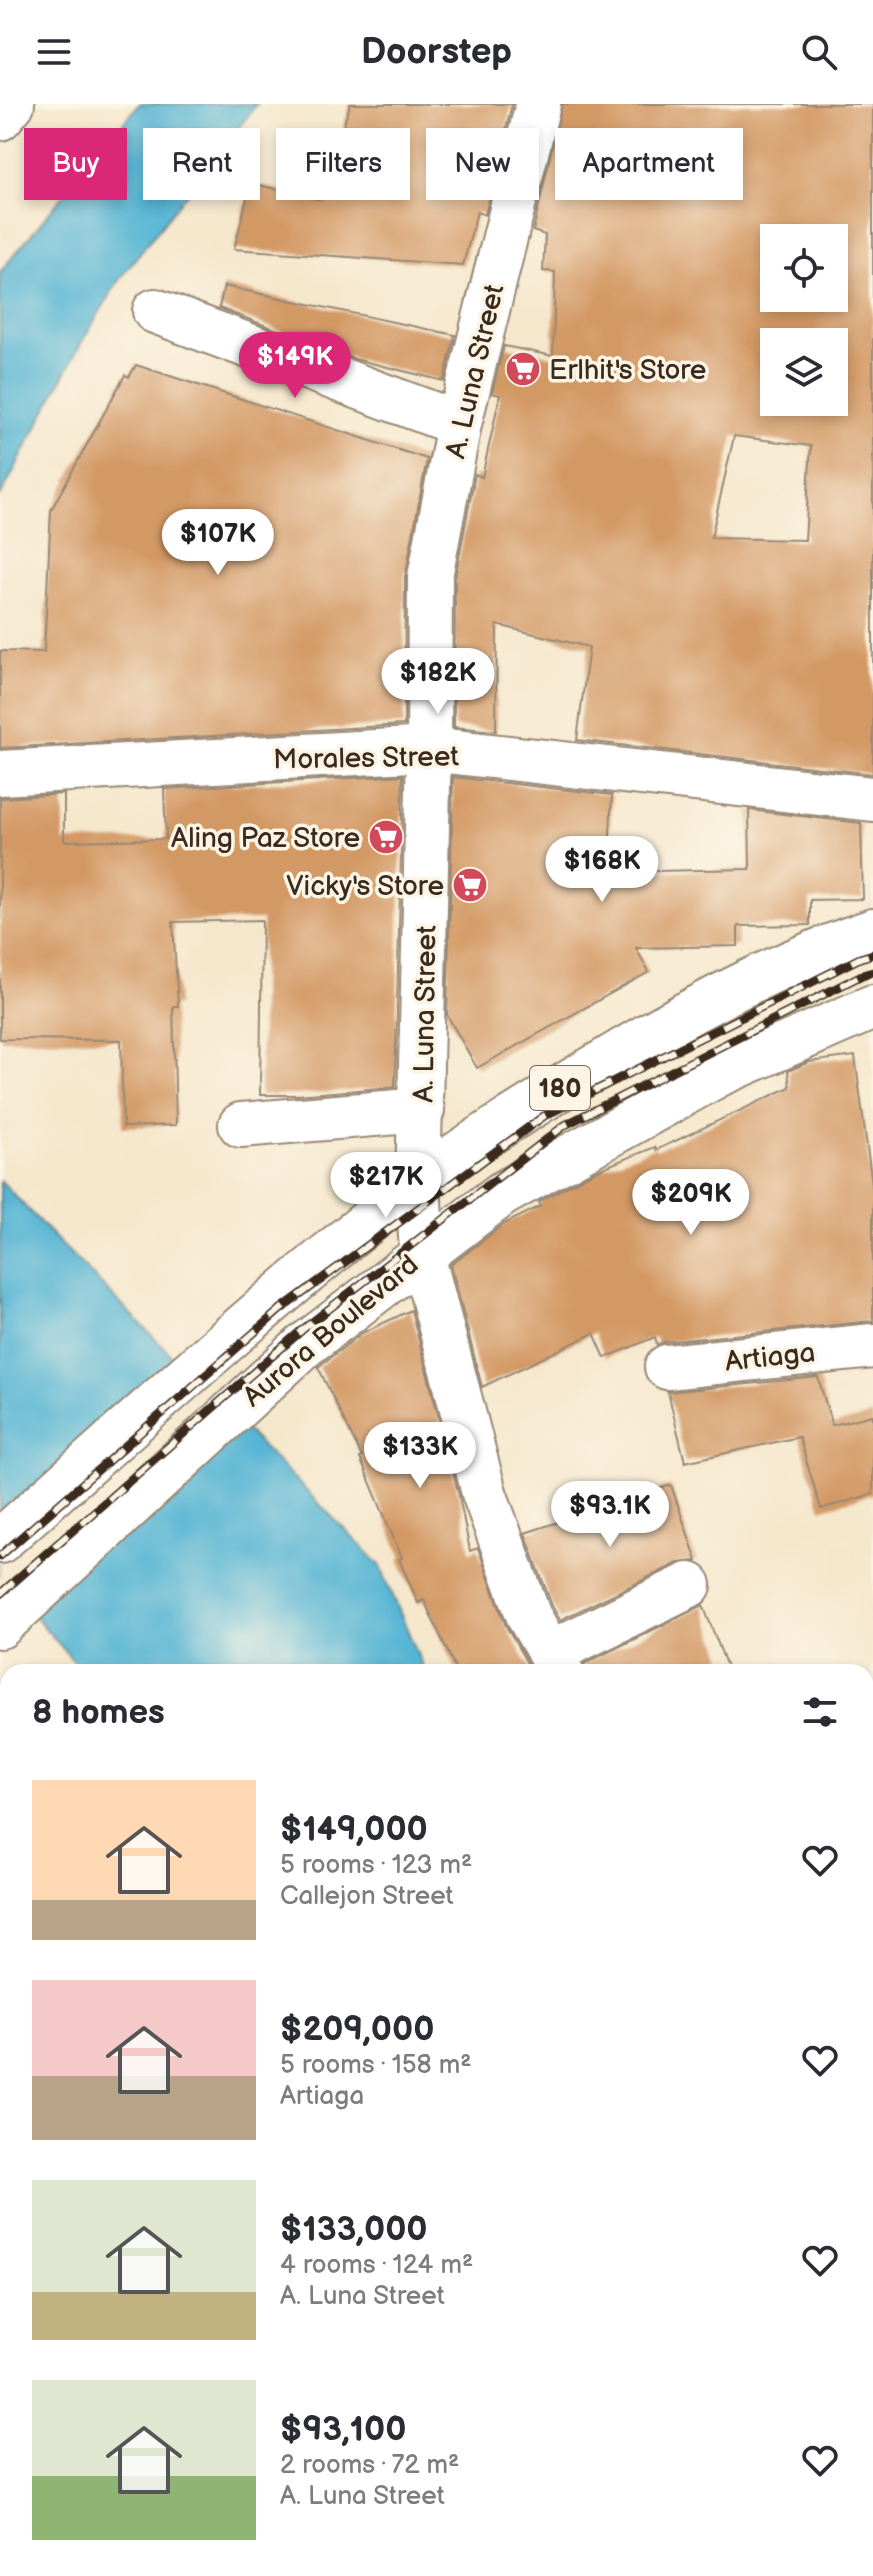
<!DOCTYPE html>
<html lang="en">
<head>
<meta charset="utf-8">
<style>
	body { margin:0; font-family:"Balsamiq Sans",sans-serif; background:#f7f7f7; color:#2b2b33; height:100vh; display:flex; flex-direction:column; font-size:30px; white-space:nowrap }
	* { box-sizing:border-box; margin:0 }
	p { font-size:26px; color:#7c7c81 }
	.icon { flex:none; width:44px; height:44px; fill:none; stroke:currentColor; stroke-width:2; stroke-linecap:round; stroke-linejoin:round }
	.map { position:relative; flex:1; overflow:hidden }
	.details { position:absolute; left:0px; top:1560px; width:874px; height:912px; display:flex; flex-direction:column; background:#fff; border-radius:24px 24px 0 0; box-shadow:0 4px 12px #0003 }
	.details>* { flex:none }
	.top-card { position:absolute; left:24px; top:24px; width:826px; height:72px; display:flex; gap:16px }
	.buttons { position:absolute; left:760px; top:120px; display:grid; gap:16px }
	.buttons a { display:grid; place-items:center; width:88px; height:88px; border-radius:0px; background:#fff; box-shadow:0 4px 12px #0003; font-size:40px }
	.price { position:absolute; translate:-50% -68px; padding:0 18px; border-radius:28px; background:#fff; color:#222; font-size:26px; line-height:52px; filter:drop-shadow(0 2px 4px #0008) }
	.price::after { content:''; position:absolute; left:50%; top:48px; width:24px; height:18px; margin-left:-12px; background:inherit; clip-path:polygon(0 0,100% 0,50% 100%) }
	.price.selected { background:#db2777; color:#fff }
	ul { padding:0; list-style:none }
	li { display:flex; align-items:center; gap:24px; height:200px; padding:0 32px }
	li span { display:grid; place-items:center; flex:none; width:224px; height:160px; border-radius:0px; color:#555 }
	li>.icon { margin-inline-start:auto }
	span .icon { width:96px; height:96px; fill:#fffc; stroke-width:1 }
	li b { font-size:34px }
	h2 { display:flex; justify-content:space-between; align-items:center; height:96px; padding:0 32px; font-size:34px }
	.chip { padding:0 28px; border-radius:0px; background:#fff; box-shadow:0 4px 12px #0003; font-size:28px; line-height:72px }
	.chip.selected { background:#db2777; color:#fff }
	header { display:flex; justify-content:space-between; align-items:center; height:104px; padding:0 32px; background:#fff; font-size:36px; font-weight:700 }
	.map>svg:first-child { display:block }
	.water { fill:#56b5d4; stroke:#487079; stroke-width:2 }
	.pier { fill:#f5e7cc }
	.building { fill:#d39965; fill-rule:evenodd }
	.lines { fill:none; stroke-linecap:round; stroke-linejoin:round }
	.minor-casing { stroke:#988875; stroke-width:48 }
	.major-casing { stroke:#988875; stroke-width:48 }
	.minor { stroke:#fff; stroke-width:44 }
	.major { stroke:#fff; stroke-width:44 }
	.rail-casing { stroke:#3b2a1e; stroke-width:9 }
	.rail { stroke:#fcf5e5; stroke-width:6; stroke-dasharray:18; stroke-linecap:butt }
	.labels { text-anchor:middle; stroke-width:7; stroke-linejoin:round; paint-order:stroke }
	.shield { fill:#fcf5e5; stroke:#75675a; stroke-width:2 }
	.shield-label { font-size:26px; font-weight:bold; fill:#3b2a1e }
	.poi-label { font-size:28px; fill:#3b2a1e; stroke:#fcf5e5; text-anchor:end }
	.street-label { font-size:28px; fill:#3b2a1e; stroke:#fcf5e5 }
</style>
</head>
<body>
<header><svg class="icon" aria-label="menu" viewBox="0 0 24 24"><path d="M4 6h16M4 12h16M4 18h16"/></svg>Doorstep<svg class="icon" aria-label="search" viewBox="0 0 24 24"><circle cx="10" cy="10" r="6"/><path d="M15 15l6 6"/></svg></header>
<div class="map">
<svg width="873" height="2472" viewBox="0 0 873 2472">
	<rect width="100%" height="100%" fill="#fcf5e5"/>
	<filter id="ink" filterUnits="userSpaceOnUse"><feTurbulence type="fractalNoise" baseFrequency=".0125" numOctaves="2"/><feDisplacementMap in="SourceGraphic" scale="16" xChannelSelector="R" yChannelSelector="G"/><feConvolveMatrix kernelMatrix="1 2 1 2 8 2 1 2 1" color-interpolation-filters="sRGB"/></filter>
	<filter id="wash" filterUnits="userSpaceOnUse"><feTurbulence type="fractalNoise" baseFrequency=".006" numOctaves="4" result="noise"/><feDisplacementMap in="SourceGraphic" scale="32" xChannelSelector="R" yChannelSelector="G"/><feGaussianBlur stdDeviation="1.8" result="paint"/><feColorMatrix in="noise" values="0 0 0 0 0 0 0 0 0 0 0 0 0 0 0 0 0 1.4 0 .05"/><feComposite in="paint" operator="in"/></filter>
	<g filter="url(#wash)">
		<rect width="100%" height="100%" fill="#f5e7cc"/>
		<path class="water" d="M139,0H257L120,174L80,241L0,393V168Z
			M0,1076L50,1129L380,1461L425,1568H83L0,1472Z
			M155,2464H508L502,2472H152Z"/>
		<path class="pier" d="M196,1270L227,1302L11,1491L0,1478V1441Z"/>
		<g id="blocks">
			<path class="building" d="M350,0H512L485,111L477,108L463,161L234,145L251,79L321,96Z
				M562,0H873V670L577,636L589,543L497,521L496,627L454,623L455,475L475,370L482,373L500,291L492,289L504,242L553,252L555,168L543,167L545,131L533,127ZM774,134H834V194H774ZM774,238H834V298H774ZM734,332L811,342L805,436L711,434Z
				M224,182L455,231L444,277L355,255L219,204Z
				M136,261L427,355L405,473L404,621L0,644V547L44,548L51,406L125,271L129,273Z
				M403,671L395,983L297,991H260L262,816L173,818L178,902H173L176,1021L123,1023L121,936L0,935V694L64,690V737L166,735L164,685Z
				M453,673L612,691L608,768L750,765L749,706L861,719L863,795L810,796V821L738,822V842L636,844L649,868L477,964L447,911Z
				M855,952L873,1088V1217L664,1238L657,1241L655,1233L605,1254L594,1229L482,1283L451,1161L504,1120L541,1102L539,1098L595,1067L655,1043L656,1046L790,983L788,967L809,958Z
				M411,1206L459,1392L470,1447L478,1444L506,1522L532,1568H457L424,1496L418,1499L399,1455L402,1454L360,1354L362,1353L318,1263L362,1229Z
				M818,1273L832,1321L873,1311V1390L821,1405L799,1333L685,1358L668,1288Z
				M671,1381L697,1457L678,1459L560,1516L552,1502L525,1429Z
				M703,1501L729,1568H586L584,1560Z"/>
		</g>
	</g>
	<g filter="url(#ink)">
		<use href="#blocks" fill-opacity="0" stroke="#988875" stroke-width="2"/>
		<g class="lines">
			<defs>
				<path id="minor" d="M538,0L459,320L430,473L429,645L418,1079L422,1150L484,1389L529,1513L561,1568
					M0,14L12,0
					M155,207L459,320
					M0,669L429,645L873,695
					M241,1021L422,1006
					M667,1263L873,1242
					M550,1549L689,1481
					M866,1943L873,1941
					M0,2093L8,2079
					M689,2472L693,2464"/>
				<path id="major" d="M0,1437C138,1316 273,1190 419,1078C480,1032 546,993 612,953C695,903 780,858 873,827
					M0,1522L304,1242L502,1090L719,970L873,903"/>
			</defs>
			<use href="#minor" class="minor-casing"/>
			<use href="#major" class="major-casing"/>
			<use href="#minor" class="minor"/>
			<use href="#major" class="major"/>
			<defs>
				<path id="rail" d="M0,1452L281,1205L544,1012L860,854L873,850
					M0,1490L302,1226L565,1021L862,871L873,868"/>
			</defs>
			<use href="#rail" class="rail-casing"/>
			<use href="#rail" class="rail"/>
		</g>
	</g>
	<defs>
		<symbol id="supermarket-disc" viewBox="-11 -11 22 22"><circle r="9.5" fill="#d1495b" stroke="#fcf5e5"/><path d="M-6-5.5h2.5l.6 2H6L4.5 2H-2.5L-4.4-4H-6ZM-1.5 3.2a1.3 1.3 0 1 0 .1 0ZM3 3.2a1.3 1.3 0 1 0 .1 0Z" fill="#fff"/></symbol>
	</defs>
	<g fill-rule="evenodd">
		<use href="#supermarket-disc" x="503" y="245" width="40" height="40"/>
		<use href="#supermarket-disc" x="366" y="713" width="40" height="40"/>
		<use href="#supermarket-disc" x="450" y="761" width="40" height="40"/>
	</g>
	<g class="labels">
		<rect class="shield" x="530" y="962" width="60" height="44" rx="6"/>
		<g class="shield-label">
			<text x="560" y="993">180</text>
		</g>
		<g class="poi-label">
			<text x="549" y="275" text-anchor="start">Erlhit's Store</text>
			<text x="360" y="743">Aling Paz Store</text>
			<text x="444" y="791">Vicky's Store</text>
		</g>
		<g class="street-label">
			<text transform="translate(474 267) rotate(-77)" y="10">A. Luna Street</text>
			<text transform="translate(366 653) rotate(-1)" y="10">Morales Street</text>
			<text transform="translate(424 910) rotate(-89)" y="10">A. Luna Street</text>
			<text transform="translate(330 1226) rotate(-40)" y="10">Aurora Boulevard</text>
			<text transform="translate(770 1252) rotate(-6)" y="10">Artiaga</text>
		</g>
	</g>
</svg>
<div class="buttons">
<a><svg class="icon" aria-label="locate" viewBox="0 0 24 24"><circle cx="12" cy="12" r="6"/><path d="M12 2v4M12 18v4M2 12h4M18 12h4"/></svg></a>
<a><svg class="icon" aria-label="layers" viewBox="0 0 24 24"><path d="M12 4l9 5-9 5-9-5zM3 14l9 5 9-5"/></svg></a>
</div>
<b class="price selected" style="left:295px;top:296px">$149K</b>
<b class="price" style="left:218px;top:473px">$107K</b>
<b class="price" style="left:438px;top:612px">$182K</b>
<b class="price" style="left:602px;top:800px">$168K</b>
<b class="price" style="left:386px;top:1116px">$217K</b>
<b class="price" style="left:691px;top:1133px">$209K</b>
<b class="price" style="left:420px;top:1386px">$133K</b>
<b class="price" style="left:610px;top:1445px">$93.1K</b>
<div class="top-card">
<a class="chip selected">Buy</a>
<a class="chip">Rent</a>
<a class="chip">Filters</a>
<a class="chip">New</a>
<a class="chip">Apartment</a>
</div>
<section class="details">
<h2>8 homes<svg class="icon" aria-label="filters" viewBox="0 0 24 24"><path d="M4 7h16M4 17h16"/><circle cx="9" cy="7" r="2"/><circle cx="15" cy="17" r="2"/></svg></h2>
<ul>
<li><span style="background:linear-gradient(#ffd9b3 75%,#b9a48a 0)"><svg class="icon" aria-label="home" viewBox="0 0 24 24"><path d="M3 11l9-7 9 7M6 9v11h12V9"/></svg></span><div><b>$149,000</b><p>5 rooms · 123 m²</p><p>Callejon Street</p></div><svg class="icon" aria-label="heart" viewBox="0 0 24 24"><path d="M12 20l-8-8c-3-5 5-10 8-4 3-6 11-1 8 4z"/></svg></li>
<li><span style="background:linear-gradient(#f6c9c9 60%,#b9a48a 0)"><svg class="icon" aria-label="home" viewBox="0 0 24 24"><path d="M3 11l9-7 9 7M6 9v11h12V9"/></svg></span><div><b>$209,000</b><p>5 rooms · 158 m²</p><p>Artiaga</p></div><svg class="icon" aria-label="heart" viewBox="0 0 24 24"><path d="M12 20l-8-8c-3-5 5-10 8-4 3-6 11-1 8 4z"/></svg></li>
<li><span style="background:linear-gradient(#dfe7d0 70%,#c2b280 0)"><svg class="icon" aria-label="home" viewBox="0 0 24 24"><path d="M3 11l9-7 9 7M6 9v11h12V9"/></svg></span><div><b>$133,000</b><p>4 rooms · 124 m²</p><p>A. Luna Street</p></div><svg class="icon" aria-label="heart" viewBox="0 0 24 24"><path d="M12 20l-8-8c-3-5 5-10 8-4 3-6 11-1 8 4z"/></svg></li>
<li><span style="background:linear-gradient(#dfe7d0 60%,#8fb573 0)"><svg class="icon" aria-label="home" viewBox="0 0 24 24"><path d="M3 11l9-7 9 7M6 9v11h12V9"/></svg></span><div><b>$93,100</b><p>2 rooms · 72 m²</p><p>A. Luna Street</p></div><svg class="icon" aria-label="heart" viewBox="0 0 24 24"><path d="M12 20l-8-8c-3-5 5-10 8-4 3-6 11-1 8 4z"/></svg></li>
</ul>
</section>
</div>
</body>
</html>
